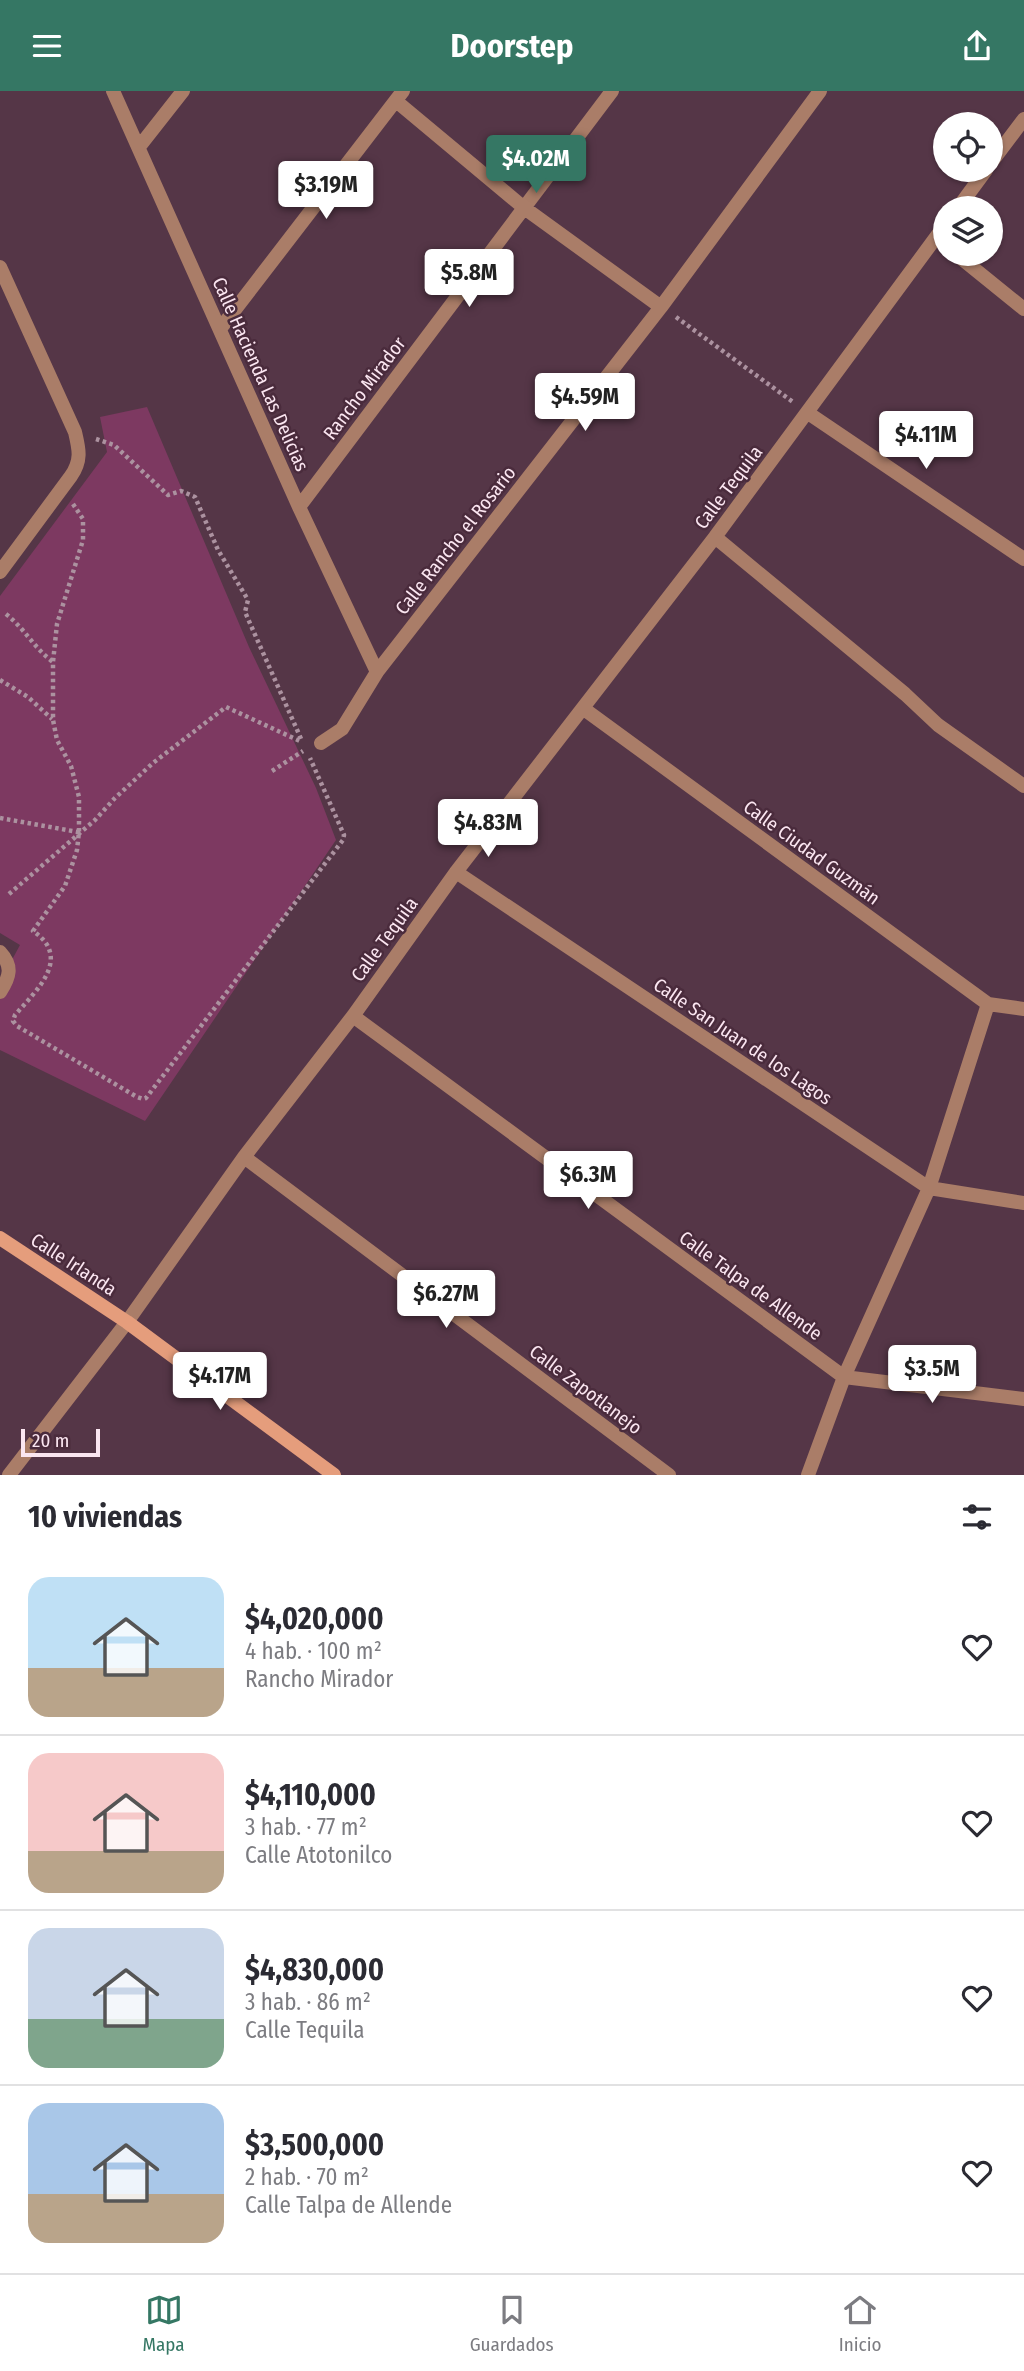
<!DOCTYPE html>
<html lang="es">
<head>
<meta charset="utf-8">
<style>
	body { margin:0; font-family:"Fira Sans Condensed",sans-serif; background:#f7f7f7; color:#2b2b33; height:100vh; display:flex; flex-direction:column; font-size:26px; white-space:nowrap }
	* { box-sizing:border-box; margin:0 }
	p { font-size:23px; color:#7c7c81 }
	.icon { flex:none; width:38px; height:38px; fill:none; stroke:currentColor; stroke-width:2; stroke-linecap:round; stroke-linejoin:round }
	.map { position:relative; height:1384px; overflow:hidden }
	.sheet { display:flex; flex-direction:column; background:#fff; flex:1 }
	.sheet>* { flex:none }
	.buttons { position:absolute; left:933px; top:21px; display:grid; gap:14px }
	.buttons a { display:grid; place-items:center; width:70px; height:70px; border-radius:50%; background:#fff; box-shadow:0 2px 5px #0004; font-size:35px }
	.scale { position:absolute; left:21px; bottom:18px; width:79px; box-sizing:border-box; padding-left:7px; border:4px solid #fbe6f1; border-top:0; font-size:19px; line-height:24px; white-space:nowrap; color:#fbe6f1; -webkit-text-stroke:5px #4a2b3c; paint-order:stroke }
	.price { position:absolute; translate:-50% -60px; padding:0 16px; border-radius:7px; background:#fff; color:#222; font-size:23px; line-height:46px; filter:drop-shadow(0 2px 4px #0008) }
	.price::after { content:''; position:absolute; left:50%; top:42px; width:21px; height:16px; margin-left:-10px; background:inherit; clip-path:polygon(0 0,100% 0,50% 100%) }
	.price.on { background:#357764; color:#fff }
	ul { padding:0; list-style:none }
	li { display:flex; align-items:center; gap:21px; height:175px; padding:0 28px }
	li+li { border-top:2px solid #e1e1e2 }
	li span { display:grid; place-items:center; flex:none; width:196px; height:140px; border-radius:21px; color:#555 }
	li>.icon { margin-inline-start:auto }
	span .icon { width:84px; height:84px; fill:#fffc; stroke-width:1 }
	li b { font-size:30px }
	h2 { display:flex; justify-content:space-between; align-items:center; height:84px; padding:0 28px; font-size:30px }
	header { display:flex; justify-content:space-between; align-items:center; height:91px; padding:0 28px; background:#357764; color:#fff; font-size:32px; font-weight:700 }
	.dock { display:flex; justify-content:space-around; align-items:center; height:98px; border-top:2px solid #e1e1e2; background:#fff; font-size:19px; color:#7c7c81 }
	.dock a { display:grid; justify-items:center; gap:4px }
	.dock .on { color:#357764 }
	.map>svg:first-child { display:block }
	.green { fill:#7d3961 }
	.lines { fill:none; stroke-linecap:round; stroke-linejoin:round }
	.path { stroke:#ac92a0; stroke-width:4.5; stroke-dasharray:3.5 3.5; stroke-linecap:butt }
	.street { stroke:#aa7d68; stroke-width:14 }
	.secondary { stroke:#e59d7c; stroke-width:14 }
	.labels { text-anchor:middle; stroke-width:5; stroke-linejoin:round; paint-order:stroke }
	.street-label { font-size:19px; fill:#fbe6f1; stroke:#4a2b3c }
</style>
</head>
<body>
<header><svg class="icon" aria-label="menu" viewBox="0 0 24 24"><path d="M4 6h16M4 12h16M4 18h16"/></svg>Doorstep<svg class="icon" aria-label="share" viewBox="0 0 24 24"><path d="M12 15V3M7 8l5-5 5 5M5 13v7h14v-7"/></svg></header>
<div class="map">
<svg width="1024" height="1384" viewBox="0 0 1024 1384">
	<rect width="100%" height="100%" fill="#553647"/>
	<path class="green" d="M147,316L249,556L316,697L336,749L145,1030L0,959V891L20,854L0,842V505L107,361L100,326Z"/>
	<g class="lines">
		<path class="path" d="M676,226L793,311
			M96,348L114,354L168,404L181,400L195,406L218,459L248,509L245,521L302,650
			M73,413L83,428V449L57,533L53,571V629L57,649L71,675L79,706V741L77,759L65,795L33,840C73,867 36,900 15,924L13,930L17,935L137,1006L143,1008L146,1007L343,749L344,744L310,667
			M6,523C26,539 33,556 53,571
			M0,589L28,606L52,628
			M272,680L303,660
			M0,727L78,741
			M9,803L95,729L115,707L153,672L226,616L302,651"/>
		<path class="street" d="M113,0L299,416L377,581
			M396,10L523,116L661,216
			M139,56L183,0
			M990,73L1024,28
			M958,117L986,79
			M956,163L1024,218
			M0,176L75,341C79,358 82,369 71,385L0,481
			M220,238L403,0
			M808,322L1024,468
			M299,416L612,0
			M715,446L905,603L938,634L1024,695
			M584,618L988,913L1024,918
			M321,652L342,638L377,581L661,216L820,0
			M456,781L929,1097L1024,1112
			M0,861C13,875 10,886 0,901
			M353,925L844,1286L1024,1308
			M244,1066L669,1384
			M9,1384L127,1231L244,1066L353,925L456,781L715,446L945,134
			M808,1384L844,1286L929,1097L988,913"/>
		<path class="secondary" d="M0,1147L127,1231L334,1384"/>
	</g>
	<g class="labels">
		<g class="street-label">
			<text transform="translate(261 283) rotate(66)" y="7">Calle Hacienda Las Delicias</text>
			<text transform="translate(364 297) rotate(-53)" y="7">Rancho Mirador</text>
			<text transform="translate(728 396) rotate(-53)" y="7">Calle Tequila</text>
			<text transform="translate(455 449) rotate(-52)" y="7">Calle Rancho el Rosario</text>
			<text transform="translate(812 761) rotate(36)" y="7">Calle Ciudad Guzmán</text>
			<text transform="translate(384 848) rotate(-54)" y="7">Calle Tequila</text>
			<text transform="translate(743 950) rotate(34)" y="7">Calle San Juan de los Lagos</text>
			<text transform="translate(74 1173) rotate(33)" y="7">Calle Irlanda</text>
			<text transform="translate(751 1194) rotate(36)" y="7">Calle Talpa de Allende</text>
			<text transform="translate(586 1298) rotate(37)" y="7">Calle Zapotlanejo</text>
		</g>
	</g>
</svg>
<div class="buttons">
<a><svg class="icon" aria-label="locate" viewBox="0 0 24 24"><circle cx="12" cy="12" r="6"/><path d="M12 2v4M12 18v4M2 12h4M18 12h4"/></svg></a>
<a><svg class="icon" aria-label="layers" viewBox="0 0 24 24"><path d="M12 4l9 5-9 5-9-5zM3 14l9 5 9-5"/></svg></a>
</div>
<div class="scale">20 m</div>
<b class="price on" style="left:536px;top:104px">$4.02M</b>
<b class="price" style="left:326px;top:130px">$3.19M</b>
<b class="price" style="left:469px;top:218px">$5.8M</b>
<b class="price" style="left:585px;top:342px">$4.59M</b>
<b class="price" style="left:926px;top:380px">$4.11M</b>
<b class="price" style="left:488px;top:768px">$4.83M</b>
<b class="price" style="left:588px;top:1120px">$6.3M</b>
<b class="price" style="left:446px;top:1239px">$6.27M</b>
<b class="price" style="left:932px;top:1314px">$3.5M</b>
<b class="price" style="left:220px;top:1321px">$4.17M</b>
</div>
<section class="sheet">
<h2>10 viviendas<svg class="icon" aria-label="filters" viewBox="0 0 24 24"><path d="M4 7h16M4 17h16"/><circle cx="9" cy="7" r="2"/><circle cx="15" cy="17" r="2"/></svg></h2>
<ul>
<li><span style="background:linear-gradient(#bfe0f5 65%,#b9a48a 0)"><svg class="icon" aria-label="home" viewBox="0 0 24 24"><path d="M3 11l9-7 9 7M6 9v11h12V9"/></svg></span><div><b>$4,020,000</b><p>4 hab. · 100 m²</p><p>Rancho Mirador</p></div><svg class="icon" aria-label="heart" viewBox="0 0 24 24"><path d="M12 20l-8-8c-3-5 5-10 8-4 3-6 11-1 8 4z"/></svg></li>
<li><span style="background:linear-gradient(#f6c9c9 70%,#b9a48a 0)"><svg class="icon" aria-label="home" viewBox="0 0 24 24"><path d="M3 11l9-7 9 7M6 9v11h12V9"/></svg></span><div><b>$4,110,000</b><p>3 hab. · 77 m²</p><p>Calle Atotonilco</p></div><svg class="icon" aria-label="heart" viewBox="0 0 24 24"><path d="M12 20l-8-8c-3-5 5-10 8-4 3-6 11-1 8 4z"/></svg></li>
<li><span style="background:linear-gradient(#c9d6e8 65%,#7fa58c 0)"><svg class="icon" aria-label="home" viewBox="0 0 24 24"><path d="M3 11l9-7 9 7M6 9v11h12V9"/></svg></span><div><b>$4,830,000</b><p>3 hab. · 86 m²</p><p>Calle Tequila</p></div><svg class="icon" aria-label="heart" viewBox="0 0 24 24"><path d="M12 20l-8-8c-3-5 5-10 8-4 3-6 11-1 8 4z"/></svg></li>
<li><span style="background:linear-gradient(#a9c7e8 65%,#b9a48a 0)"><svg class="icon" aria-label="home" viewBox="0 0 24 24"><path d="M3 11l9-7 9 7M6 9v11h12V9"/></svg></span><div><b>$3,500,000</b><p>2 hab. · 70 m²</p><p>Calle Talpa de Allende</p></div><svg class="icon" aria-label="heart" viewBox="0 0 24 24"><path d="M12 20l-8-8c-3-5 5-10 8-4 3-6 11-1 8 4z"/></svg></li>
</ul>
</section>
<nav class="dock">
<a class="on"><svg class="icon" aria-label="map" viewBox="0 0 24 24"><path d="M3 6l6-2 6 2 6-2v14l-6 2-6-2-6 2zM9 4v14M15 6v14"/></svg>Mapa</a>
<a><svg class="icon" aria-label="saved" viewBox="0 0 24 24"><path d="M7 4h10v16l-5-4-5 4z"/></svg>Guardados</a>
<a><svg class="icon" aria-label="home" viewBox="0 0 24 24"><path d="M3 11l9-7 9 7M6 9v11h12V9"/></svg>Inicio</a>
</nav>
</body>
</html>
